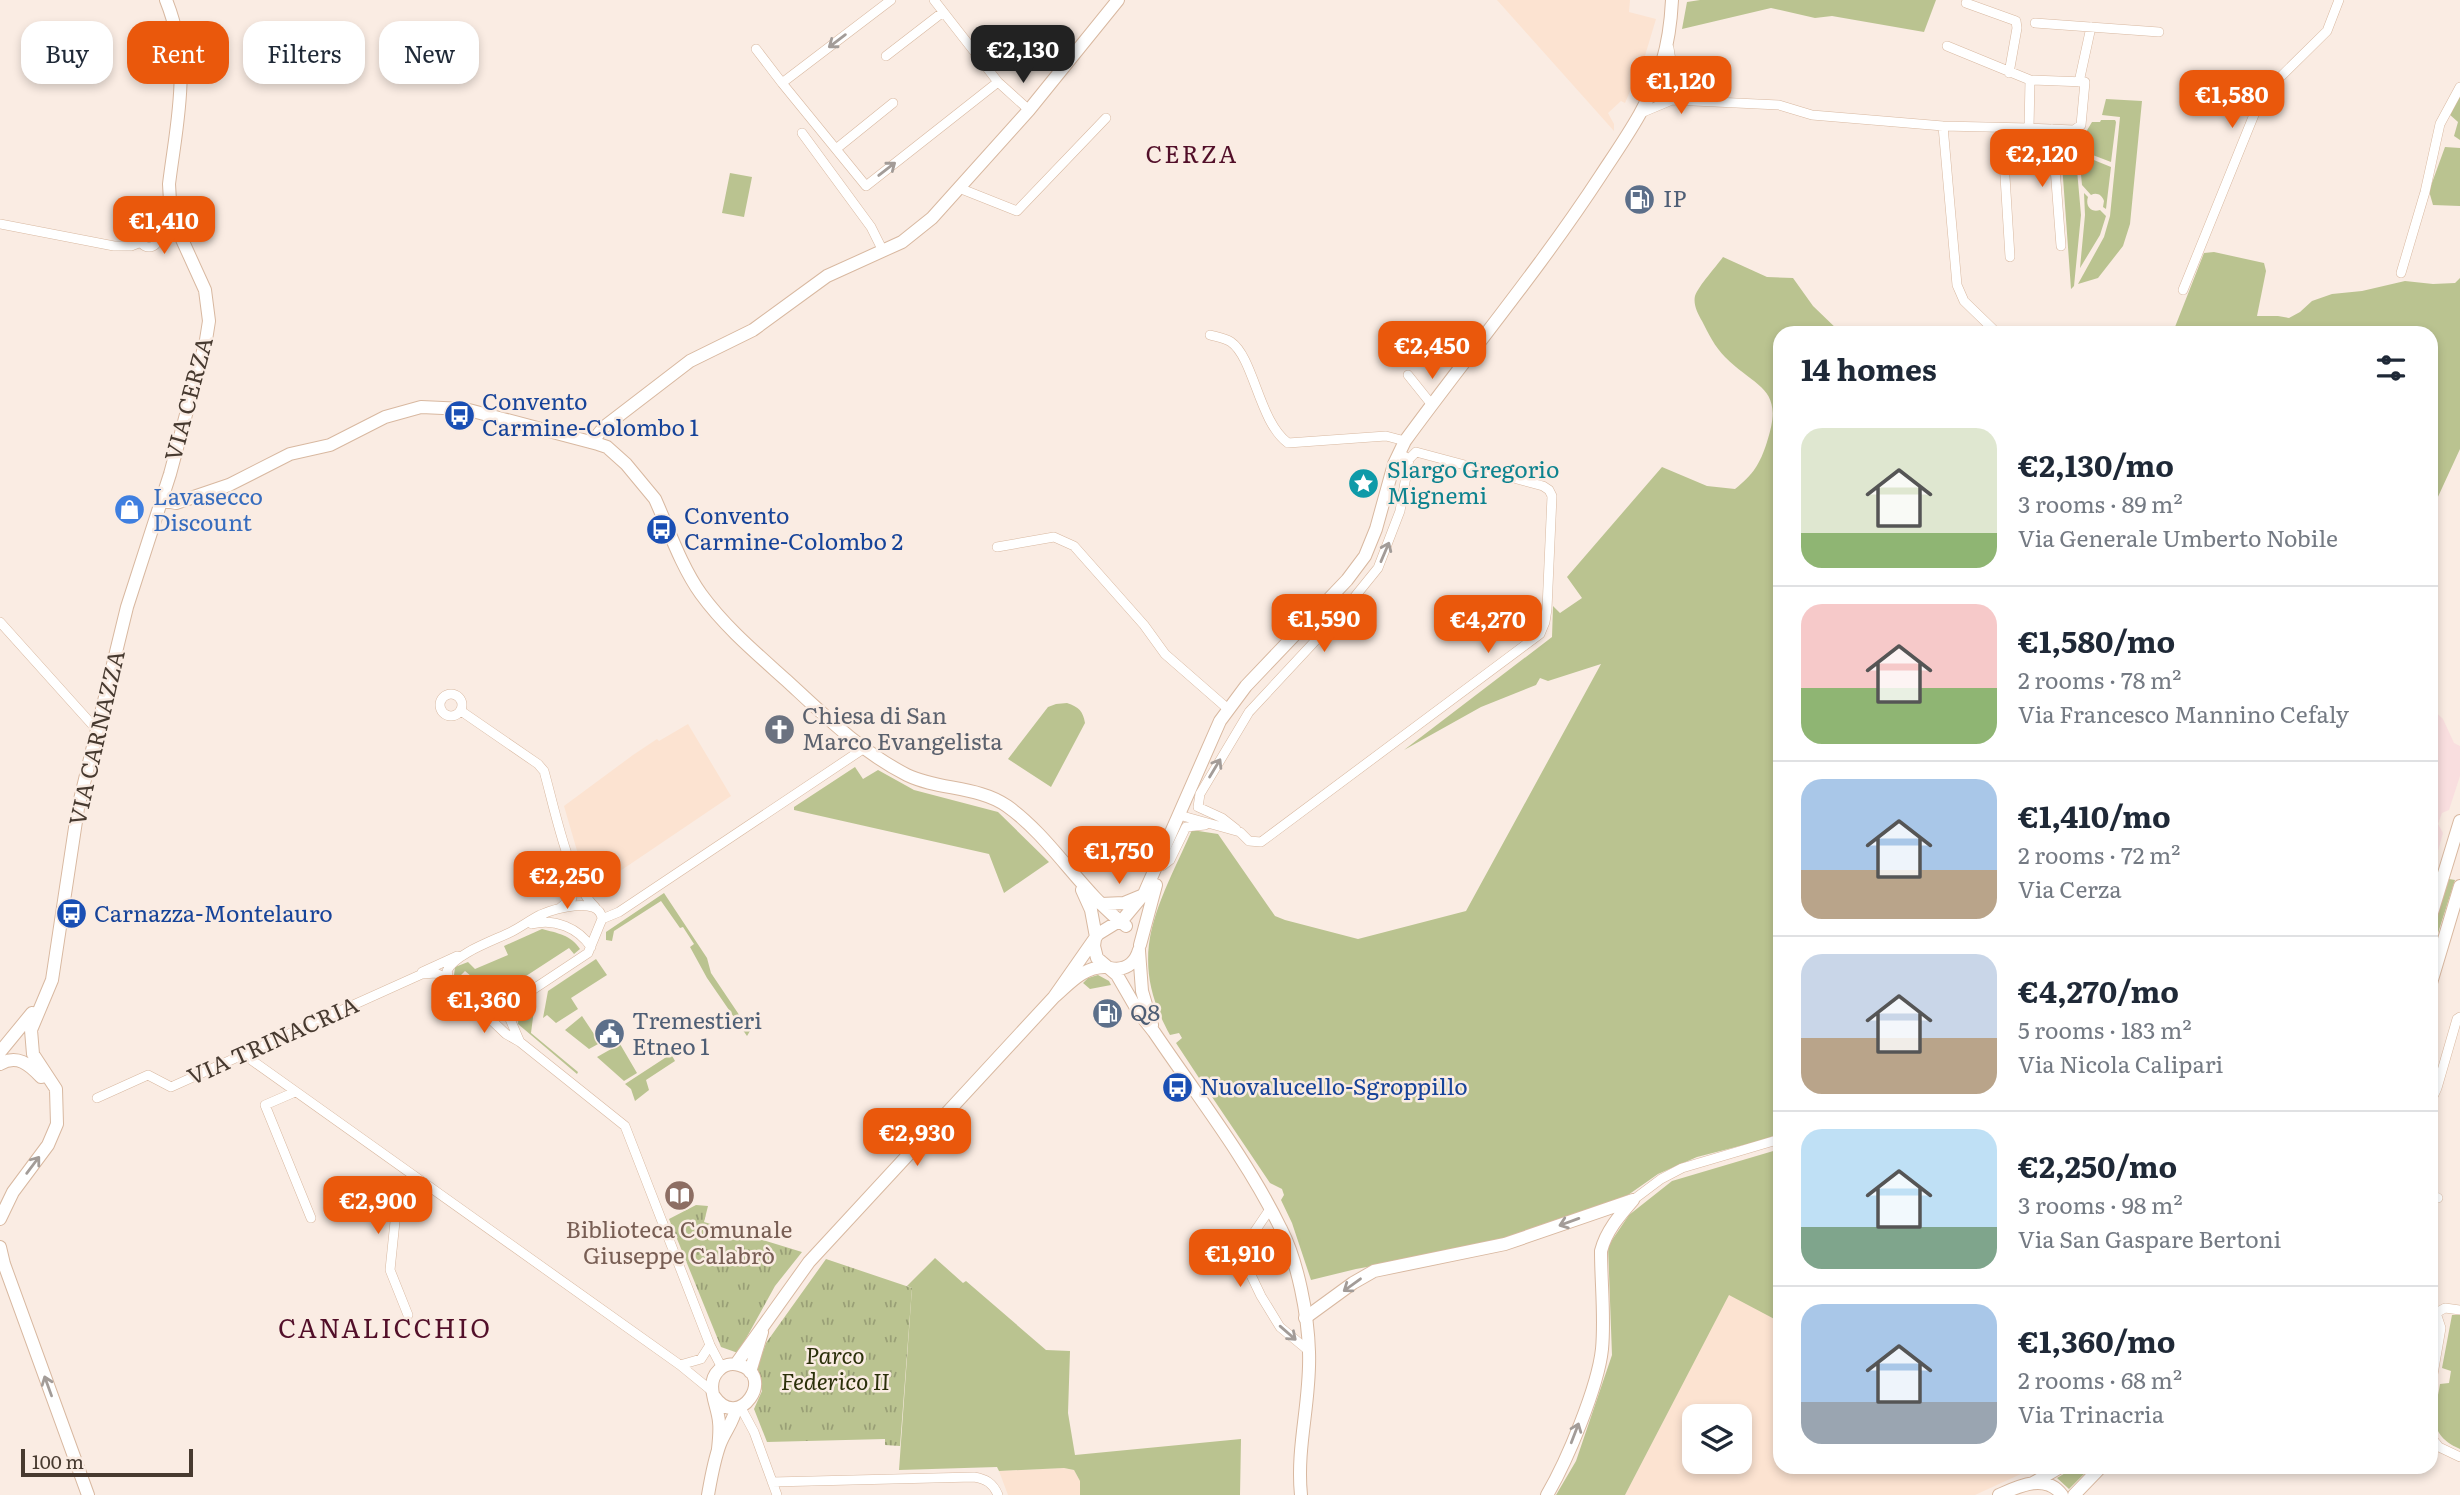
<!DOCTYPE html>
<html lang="en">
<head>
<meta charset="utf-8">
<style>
	body { margin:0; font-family:Literata,serif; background:#f2f2f3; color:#1f2937; height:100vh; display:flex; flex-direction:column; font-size:26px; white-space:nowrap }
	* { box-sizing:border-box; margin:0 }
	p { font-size:23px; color:#747a83 }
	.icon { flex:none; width:38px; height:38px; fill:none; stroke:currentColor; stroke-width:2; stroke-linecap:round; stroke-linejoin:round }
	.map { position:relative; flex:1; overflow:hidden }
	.drawer { position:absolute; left:1773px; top:326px; width:665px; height:1148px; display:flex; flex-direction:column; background:#fff; border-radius:21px; box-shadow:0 4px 10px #0003 }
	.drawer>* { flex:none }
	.banner { position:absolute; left:21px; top:21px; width:665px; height:63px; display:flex; gap:14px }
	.buttons { position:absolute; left:1682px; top:1404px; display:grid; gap:14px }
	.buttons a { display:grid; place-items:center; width:70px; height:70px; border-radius:14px; background:#fff; box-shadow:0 4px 10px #0003; font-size:35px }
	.scale { position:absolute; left:21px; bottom:18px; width:172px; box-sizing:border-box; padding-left:7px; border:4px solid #473a30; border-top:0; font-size:19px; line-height:24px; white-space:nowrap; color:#473a30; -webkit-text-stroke:5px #faece3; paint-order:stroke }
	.price { position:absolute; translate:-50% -60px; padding:0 16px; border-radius:14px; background:#ea580c; color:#fff; font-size:23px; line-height:46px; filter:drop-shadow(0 2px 4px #0008) }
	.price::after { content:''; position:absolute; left:50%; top:42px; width:21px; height:16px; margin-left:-10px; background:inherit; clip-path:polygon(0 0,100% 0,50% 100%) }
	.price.selected { background:#222; color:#fff }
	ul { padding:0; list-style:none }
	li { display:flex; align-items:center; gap:21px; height:175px; padding:0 28px }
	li+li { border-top:2px solid #e0e1e3 }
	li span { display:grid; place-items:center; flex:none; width:196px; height:140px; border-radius:21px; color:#555 }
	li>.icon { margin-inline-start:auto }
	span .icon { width:84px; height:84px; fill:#fffc; stroke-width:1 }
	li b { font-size:30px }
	h2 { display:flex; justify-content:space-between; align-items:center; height:84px; padding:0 28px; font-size:30px }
	.tag { padding:0 24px; border-radius:21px; background:#fff; box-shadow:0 4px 10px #0003; font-size:24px; line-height:63px }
	.tag.selected { background:#ea580c; color:#fff }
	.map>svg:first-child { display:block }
	.built { fill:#fce3d1; fill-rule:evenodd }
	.medical { fill:#f9dedf }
	.green { fill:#bac390 }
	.park { fill:url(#park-tufts) }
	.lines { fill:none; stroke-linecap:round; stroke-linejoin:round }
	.minor-casing { stroke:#d8b8a0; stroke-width:10 }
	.tertiary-casing { stroke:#d8b8a0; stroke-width:14 }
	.secondary-casing { stroke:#d8b8a0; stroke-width:14 }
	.minor { stroke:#fff; stroke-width:9 }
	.tertiary { stroke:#fff; stroke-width:12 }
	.secondary { stroke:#fff; stroke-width:12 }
	.oneway { stroke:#a39c98 }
	.labels { text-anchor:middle; stroke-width:5; stroke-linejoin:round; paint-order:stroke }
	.service-label { font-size:23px; fill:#4e5e75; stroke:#faece3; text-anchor:start }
	.street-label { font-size:23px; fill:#473a30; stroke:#faece3 }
	.transit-label { font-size:23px; fill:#164399; stroke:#faece3; text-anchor:start }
	.culture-label { font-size:23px; fill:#0d838f; stroke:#faece3; text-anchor:start }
	.shop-label { font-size:23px; fill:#366cbe; stroke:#faece3; text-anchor:start }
	.worship-label { font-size:23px; fill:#5b616d; stroke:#faece3; text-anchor:start }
	.education-label { font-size:23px; fill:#785e54; stroke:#faece3 }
	.park-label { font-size:23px; font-style:italic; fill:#2b300a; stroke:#faece3 }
	.neighbourhood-label { font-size:24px; letter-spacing:2px; fill:#520f29; stroke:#faece3 }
	.quarter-label { font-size:26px; letter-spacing:2px; fill:#520f29; stroke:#faece3 }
</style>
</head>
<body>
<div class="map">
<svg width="2460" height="1495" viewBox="0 0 2460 1495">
	<defs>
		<pattern id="park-tufts" width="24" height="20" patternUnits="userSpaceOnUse" patternTransform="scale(1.75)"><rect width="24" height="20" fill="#bac390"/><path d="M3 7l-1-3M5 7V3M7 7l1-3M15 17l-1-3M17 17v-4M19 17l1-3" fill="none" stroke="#999f76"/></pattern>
	</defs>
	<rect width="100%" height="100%" fill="#faece3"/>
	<path class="built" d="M1497,0H1630L1629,12L1656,19L1644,59L1625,103L1621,101L1608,113L1614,124V131Z
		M688,724L731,796L589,892L564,806L633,755L657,739L659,741Z
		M1729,1294L1780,1322V1466L2036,1467L1975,1495H1625ZM1694,1416H1740V1461H1694Z
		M1064,1468L1074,1470L1080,1481V1495H1008L999,1471Z"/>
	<path class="medical" d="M2431,708L2443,719L2454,743L2460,746V776L2449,810L2442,813L2438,824L2443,833L2431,877Z"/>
	<path class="green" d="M1700,0H1936L1924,32L1832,16L1815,18L1771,8L1682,29L1687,2Z
		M2460,96V140L2454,136L2458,122L2449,114Z
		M2106,99L2142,101L2130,224L2123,246L2098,278L2078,284L2104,237L2110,216L2120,117L2102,115Z
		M2101,120H2115L2116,122L2111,162L2077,149L2078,136L2086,132L2092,122H2100Z
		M2060,136H2074L2081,215L2074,286L2071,289Z
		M2445,147L2460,148V206L2433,205L2429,191Z
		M2079,154L2111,167L2106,209L2103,207L2104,201C2102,195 2097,192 2091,195L2082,185Z
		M730,173L752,177L744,217L722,213Z
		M2084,193L2088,197C2085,206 2091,213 2100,210L2106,216L2100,235L2080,268L2085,215Z
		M2214,252L2264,263L2266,271L2257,316H2278L2289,318L2300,312L2312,301L2332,294L2362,291L2405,281L2433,284L2455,283L2460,278V449L2431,512V332H2173L2204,253Z
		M1723,257L1767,277L1793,278L1813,306L1840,332H1780V1132L1767,1139L1697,1157L1658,1174L1628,1195L1528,1233L1477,1247L1356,1269L1311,1280L1292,1223L1281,1200L1284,1195L1282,1189L1270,1183L1208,1091L1212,1082L1205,1079L1203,1084L1176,1043L1182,1038L1179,1033L1170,1035C1125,954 1158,907 1192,830L1218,834L1275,916L1285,920L1358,939L1466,911L1601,664L1548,681L1540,678L1536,685L1481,707L1404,750L1552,637L1553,606L1560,613L1582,598L1567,577L1662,467L1707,486L1735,489C1753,475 1760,464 1767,442C1785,387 1757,389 1725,357C1715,347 1708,333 1702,321C1698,314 1693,305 1695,296C1699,285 1716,267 1723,257Z
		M1067,703C1079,707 1083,711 1085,723L1051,787L1008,759L1048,707L1056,704Z
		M855,767L863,779L878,770L914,790L998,812L1049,862L1004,893L989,854L794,810V807Z
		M2449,879L2455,880L2431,955V936Z
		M664,893L707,958L711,973L750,1031L747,1036L707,978L690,947L694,944L683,927L680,928L661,901L614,931L612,941L606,940V932Z
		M542,929C557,933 571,935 580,949L574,954L569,948L506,989L510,996L508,998L485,999L479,994L484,987L465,971L458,978L454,975L455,967L468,962L475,969L508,955L504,946Z
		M596,959L607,975L571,998L578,1009L556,1023L547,1015L543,1018L548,991Z
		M1098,975L1109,981L1111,985L1090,989L1083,983L1088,978Z
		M531,999L535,1002L531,1033L578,1072L577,1074L518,1024L519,1009Z
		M582,1016L600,1043L589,1049L565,1030Z
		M620,1044L637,1073L624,1081L597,1057Z
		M671,1054L675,1061L646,1080L649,1090L635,1101L631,1089L625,1084Z
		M1780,1149V1322L1729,1295L1625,1495H1556L1576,1461L1612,1355L1608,1246L1629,1215L1672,1181Z
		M935,1258L963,1283L966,1281L1046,1350L1070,1351L1068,1413L1075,1455L1241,1439L1240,1495H1080V1481L1074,1470L1064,1468L999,1471L997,1467L899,1470L912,1288L907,1286Z
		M2452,1315H2460V1449C2426,1434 2435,1414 2440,1384L2449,1383L2451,1371L2442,1368Z
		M2075,1467H2091L2069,1489L2057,1478Z"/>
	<path class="park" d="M696,1205L708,1206L704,1222L802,1252L775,1286L738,1353L721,1347L669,1219Z
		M826,1259L912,1288L900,1446L885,1445V1439L767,1442L754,1409L762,1391L756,1371L766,1343Z"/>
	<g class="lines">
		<defs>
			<path id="minor" d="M891,0L782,83L866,186L998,82
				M934,0L998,82L1029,110
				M1966,3L2016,21L2017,28L2009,73
				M2035,23L2159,32
				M1947,46L2030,80
				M1669,48C1672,74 1683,91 1708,99
				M756,49L782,83
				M886,56L943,12
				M2030,80L2085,82L2081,125L2074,130L2029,128Z
				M1655,82L1672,100
				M1655,82L1680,81
				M2079,82L2091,27
				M1641,113L1672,100L1779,105L1812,115L1943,126L2029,128
				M1943,126L1957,285L1964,301L1996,332
				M2002,128L2010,257
				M2052,129L2061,246
				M802,133L871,227L883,251
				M836,149L893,103
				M959,188L1017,211L1106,118
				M0,224L114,246H131L141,242
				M140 238a9 9 0 1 1 18 0a9 9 0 1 1-18 0Z
				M2401,273L2425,192L2440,124L2460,87
				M2183,290L2262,95L2327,31L2339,0
				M1210,335C1217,337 1225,338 1231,342C1254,358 1259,422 1288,443L1386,436L1405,441
				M1408,375L1432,405
				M997,547L1054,537L1074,546L1144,625L1165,654L1228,709
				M0,622L97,730
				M440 705a11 11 0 1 1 22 0a11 11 0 1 1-22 0Z
				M461,711L538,764L544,771C554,806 569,883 595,907
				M1179,815L1240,832L1249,841L1261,842L1540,634L1545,622L1547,609L1552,496L1549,490L1543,486L1416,452L1409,459L1399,453
				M1236,829L1222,818L1198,807L1200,794L1249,712L1344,610L1378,568L1400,511L1409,459
				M1162,866L1170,860L1186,827L1205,825
				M560,908L572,898L574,879
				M602,919L619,912L863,749
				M532,924C555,918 578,928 591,947
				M422,972L457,956
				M471,1000L490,1005L514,1002L588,953L602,919C600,895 554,909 540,915C530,920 521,927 511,932C495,940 454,954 447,971L449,980L506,1034L520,1042L625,1126L710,1345L722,1368
				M514,1002L510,1019L519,1040
				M243,1054L680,1365L713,1392
				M295,1092L265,1105L311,1218
				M97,1098L148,1075L171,1087L422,974L436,973L449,980
				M2431,1101L2437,1088L2457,1019L2460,1017
				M2431,1195L2438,1198
				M1633,1200L1661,1179L1682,1168L1780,1139
				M1270,1209L1253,1234L1250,1273L1261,1296L1280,1327L1309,1351
				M2431,1310L2436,1313L2441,1328L2431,1386
				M2436,1313L2445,1308L2460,1310
				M408,1315L390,1270L397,1202L430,1187
				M680,1365L701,1359L710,1345
				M740,1406L754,1432L777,1495
				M2431,1437L2439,1447L2460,1457
				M772,1482L974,1477C986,1479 993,1483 998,1495"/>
			<path id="tertiary" d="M592,442L604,427L690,361L753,330L827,276L902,242L932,218L1029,110L1118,0
				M1305,1318L1353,1283L1374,1271L1505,1244L1633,1200
				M1547,1495C1567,1461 1598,1387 1602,1349C1605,1317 1601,1283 1601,1251C1606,1231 1620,1215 1633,1200"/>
			<path id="secondary" d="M161,500L176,503L229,485L290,454L330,445L385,417L421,407L465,409L598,444L607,447L626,464L655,499C669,530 681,566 701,594C725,627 756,653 786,680C824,715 860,751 907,775C938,790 979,786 1007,806C1051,837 1081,892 1126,926
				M1082,890L1091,910L1096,937
				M1101,904L1124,903L1141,896
				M2431,916L2460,821
				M1095,939L1094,946L1097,958L1117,975L1139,1013L1154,1032C1198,1097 1247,1159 1281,1229C1298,1262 1308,1315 1309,1352C1311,1401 1296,1446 1301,1495
				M1140,945L1156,885
				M1139,951L1142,991L1152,1025
				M1110,968C1125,971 1135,964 1139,950
				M2431,983L2460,886
				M1054,997L1098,934L1124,918L1144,894L1220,721L1246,686L1347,580L1365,556L1376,529L1394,464L1405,441C1470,352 1541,267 1601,175C1624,140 1650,104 1662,63C1668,43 1671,21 1672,0
				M0,1052L32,1013
				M0,1064C17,1054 29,1064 41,1077
				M0,1219L13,1192L48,1145L57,1124L56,1089L33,1054L31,1030L52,980L78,808L127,607L170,474L206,340L209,321L205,290L175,224L170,201L169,184C177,119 192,64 166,0
				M0,1247L4,1264L88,1495
				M736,1364L809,1262L1054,997C1069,984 1084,966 1106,967
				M750,1372L762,1332
				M714,1396C739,1433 777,1375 739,1365C732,1363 724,1365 719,1370C704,1384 718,1405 719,1422C720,1430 719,1440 718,1449
				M2033,1483L2062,1466
				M708,1495C711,1478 714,1460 720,1444C725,1431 734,1421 736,1408
				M1999,1495C2019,1486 2046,1473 2062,1495
				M2074,1495L2102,1466"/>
		</defs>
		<use href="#minor" class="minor-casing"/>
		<use href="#tertiary" class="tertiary-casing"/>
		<use href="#secondary" class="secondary-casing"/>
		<use href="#minor" class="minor"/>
		<use href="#tertiary" class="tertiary"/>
		<use href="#secondary" class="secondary"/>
	</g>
	<defs><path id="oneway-shaft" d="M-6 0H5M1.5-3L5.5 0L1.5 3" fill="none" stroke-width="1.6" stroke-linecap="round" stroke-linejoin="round" transform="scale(1.75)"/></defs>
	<g class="oneway">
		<use href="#oneway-shaft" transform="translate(837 41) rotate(143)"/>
		<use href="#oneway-shaft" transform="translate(887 169) rotate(-38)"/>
		<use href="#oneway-shaft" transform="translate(1385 552) rotate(-67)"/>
		<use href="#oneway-shaft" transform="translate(1215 768) rotate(-59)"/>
		<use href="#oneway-shaft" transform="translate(33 1165) rotate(-53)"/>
		<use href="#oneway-shaft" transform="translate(1569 1222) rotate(160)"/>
		<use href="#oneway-shaft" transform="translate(1352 1285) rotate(144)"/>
		<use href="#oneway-shaft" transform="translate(1288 1333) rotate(41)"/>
		<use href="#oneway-shaft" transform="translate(48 1386) rotate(-110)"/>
		<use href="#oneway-shaft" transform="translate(1575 1433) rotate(-69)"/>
	</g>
	<defs>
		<symbol id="fuel-disc" viewBox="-11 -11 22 22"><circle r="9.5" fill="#5c6f8a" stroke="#faece3"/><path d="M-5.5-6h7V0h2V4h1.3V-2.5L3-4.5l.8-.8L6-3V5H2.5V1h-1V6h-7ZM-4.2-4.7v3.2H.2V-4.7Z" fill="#fff"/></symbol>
		<symbol id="bus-disc" viewBox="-11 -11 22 22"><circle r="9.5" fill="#1a4fb4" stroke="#faece3"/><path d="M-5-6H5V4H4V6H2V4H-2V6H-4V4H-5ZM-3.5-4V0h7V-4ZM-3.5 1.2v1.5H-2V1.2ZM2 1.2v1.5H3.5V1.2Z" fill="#fff"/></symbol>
		<symbol id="sight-disc" viewBox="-11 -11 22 22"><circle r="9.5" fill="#0f9aa8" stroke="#faece3"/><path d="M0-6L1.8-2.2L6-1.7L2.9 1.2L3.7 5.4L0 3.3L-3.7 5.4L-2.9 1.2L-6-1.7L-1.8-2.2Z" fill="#fff"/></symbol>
		<symbol id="shop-disc" viewBox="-11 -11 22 22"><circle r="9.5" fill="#3f7fe0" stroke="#faece3"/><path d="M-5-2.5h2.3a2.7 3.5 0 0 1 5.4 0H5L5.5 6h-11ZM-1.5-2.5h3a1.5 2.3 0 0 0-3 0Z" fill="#fff"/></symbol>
		<symbol id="church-disc" viewBox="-11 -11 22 22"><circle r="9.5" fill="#6b7280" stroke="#faece3"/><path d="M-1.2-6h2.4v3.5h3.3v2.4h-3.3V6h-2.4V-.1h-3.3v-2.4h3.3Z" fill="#fff"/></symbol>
		<symbol id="civic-disc" viewBox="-11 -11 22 22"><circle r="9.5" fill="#5c6f8a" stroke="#faece3"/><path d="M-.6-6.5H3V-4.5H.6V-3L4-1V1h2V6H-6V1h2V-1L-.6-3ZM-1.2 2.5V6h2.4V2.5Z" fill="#fff"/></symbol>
		<symbol id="library-disc" viewBox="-11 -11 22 22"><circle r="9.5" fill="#8d6e63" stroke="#faece3"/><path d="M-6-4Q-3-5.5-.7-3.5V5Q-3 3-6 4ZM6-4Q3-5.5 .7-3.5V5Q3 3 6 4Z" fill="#fff"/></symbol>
	</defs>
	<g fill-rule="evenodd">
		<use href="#fuel-disc" x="1622" y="182" width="35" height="35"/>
		<use href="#bus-disc" x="442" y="398" width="35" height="35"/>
		<use href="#sight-disc" x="1346" y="466" width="35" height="35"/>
		<use href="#shop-disc" x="112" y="492" width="35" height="35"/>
		<use href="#bus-disc" x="644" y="512" width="35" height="35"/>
		<use href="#church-disc" x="762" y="712" width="35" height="35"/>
		<use href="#bus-disc" x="54" y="896" width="35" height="35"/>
		<use href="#fuel-disc" x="1090" y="996" width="35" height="35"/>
		<use href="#civic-disc" x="592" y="1016" width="35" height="35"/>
		<use href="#bus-disc" x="1160" y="1070" width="35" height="35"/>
		<use href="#library-disc" x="662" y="1178" width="35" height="35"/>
	</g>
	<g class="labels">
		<g class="service-label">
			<text x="1663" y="207">IP</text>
			<text x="1130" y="1021">Q8</text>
			<text x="632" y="1029">Tremestieri<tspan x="632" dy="26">Etneo 1</tspan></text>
		</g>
		<g class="street-label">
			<text transform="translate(189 399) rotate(-75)" y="8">VIA CERZA</text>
			<text transform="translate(97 738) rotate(-77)" y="8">VIA CARNAZZA</text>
			<text transform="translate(273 1041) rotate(-24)" y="8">VIA TRINACRIA</text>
		</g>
		<g class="transit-label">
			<text x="482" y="410">Convento<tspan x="482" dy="26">Carmine-Colombo 1</tspan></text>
			<text x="684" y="524">Convento<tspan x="684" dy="26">Carmine-Colombo 2</tspan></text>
			<text x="94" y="922">Carnazza-Montelauro</text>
			<text x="1200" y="1095">Nuovalucello-Sgroppillo</text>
		</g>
		<g class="culture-label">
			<text x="1387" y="478">Slargo Gregorio<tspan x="1387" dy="26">Mignemi</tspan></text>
		</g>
		<g class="shop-label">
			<text x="153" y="505">Lavasecco<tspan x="153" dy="26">Discount</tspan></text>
		</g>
		<g class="worship-label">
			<text x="802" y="724">Chiesa di San<tspan x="802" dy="26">Marco Evangelista</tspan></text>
		</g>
		<g class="education-label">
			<text x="679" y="1238">Biblioteca Comunale<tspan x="679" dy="26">Giuseppe Calabrò</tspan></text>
		</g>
		<g class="park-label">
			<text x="835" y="1364">Parco<tspan x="835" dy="26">Federico II</tspan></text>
		</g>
		<g class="neighbourhood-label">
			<text x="1192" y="163">CERZA</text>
		</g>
		<g class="quarter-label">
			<text x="385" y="1338">CANALICCHIO</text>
		</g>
	</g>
</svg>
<div class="buttons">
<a><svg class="icon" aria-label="layers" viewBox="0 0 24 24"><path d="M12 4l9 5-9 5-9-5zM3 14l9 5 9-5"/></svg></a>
</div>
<div class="scale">100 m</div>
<b class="price selected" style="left:1023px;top:85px">€2,130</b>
<b class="price" style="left:1681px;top:116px">€1,120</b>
<b class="price" style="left:2232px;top:130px">€1,580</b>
<b class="price" style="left:2042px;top:189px">€2,120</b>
<b class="price" style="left:164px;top:256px">€1,410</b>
<b class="price" style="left:1432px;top:381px">€2,450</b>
<b class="price" style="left:1324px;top:654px">€1,590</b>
<b class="price" style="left:1488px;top:655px">€4,270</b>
<b class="price" style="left:1119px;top:886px">€1,750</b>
<b class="price" style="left:567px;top:911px">€2,250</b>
<b class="price" style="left:484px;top:1035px">€1,360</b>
<b class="price" style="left:917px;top:1168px">€2,930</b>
<b class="price" style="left:378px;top:1236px">€2,900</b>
<b class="price" style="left:1240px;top:1289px">€1,910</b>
<div class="banner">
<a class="tag">Buy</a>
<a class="tag selected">Rent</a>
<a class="tag">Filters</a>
<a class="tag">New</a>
</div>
<section class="drawer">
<h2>14 homes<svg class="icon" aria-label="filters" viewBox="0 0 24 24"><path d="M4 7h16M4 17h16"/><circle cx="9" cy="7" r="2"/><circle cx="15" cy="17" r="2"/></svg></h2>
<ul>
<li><span style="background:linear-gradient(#dfe7d0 75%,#8fb573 0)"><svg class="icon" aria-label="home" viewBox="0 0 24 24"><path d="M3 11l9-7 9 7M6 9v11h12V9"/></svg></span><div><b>€2,130/mo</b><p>3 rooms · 89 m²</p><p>Via Generale Umberto Nobile</p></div></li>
<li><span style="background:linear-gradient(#f6c9c9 60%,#8fb573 0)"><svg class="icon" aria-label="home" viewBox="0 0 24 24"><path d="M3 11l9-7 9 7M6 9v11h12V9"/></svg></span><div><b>€1,580/mo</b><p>2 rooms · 78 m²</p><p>Via Francesco Mannino Cefaly</p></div></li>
<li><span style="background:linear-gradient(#a9c7e8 65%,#b9a48a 0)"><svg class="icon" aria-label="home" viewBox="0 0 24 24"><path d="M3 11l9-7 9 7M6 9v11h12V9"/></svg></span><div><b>€1,410/mo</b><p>2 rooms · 72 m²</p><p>Via Cerza</p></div></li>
<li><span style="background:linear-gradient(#c9d6e8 60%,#b9a48a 0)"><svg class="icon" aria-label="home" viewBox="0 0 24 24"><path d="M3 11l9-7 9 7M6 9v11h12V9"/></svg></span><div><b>€4,270/mo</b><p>5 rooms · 183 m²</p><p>Via Nicola Calipari</p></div></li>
<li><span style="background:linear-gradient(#bfe0f5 70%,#7fa58c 0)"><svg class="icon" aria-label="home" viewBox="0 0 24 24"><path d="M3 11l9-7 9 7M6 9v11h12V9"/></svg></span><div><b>€2,250/mo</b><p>3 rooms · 98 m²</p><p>Via San Gaspare Bertoni</p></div></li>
<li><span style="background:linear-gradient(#a9c7e8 70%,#9aa5b1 0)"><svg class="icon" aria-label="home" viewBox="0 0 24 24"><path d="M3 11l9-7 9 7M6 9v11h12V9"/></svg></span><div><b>€1,360/mo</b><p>2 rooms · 68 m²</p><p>Via Trinacria</p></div></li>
</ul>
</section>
</div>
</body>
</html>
